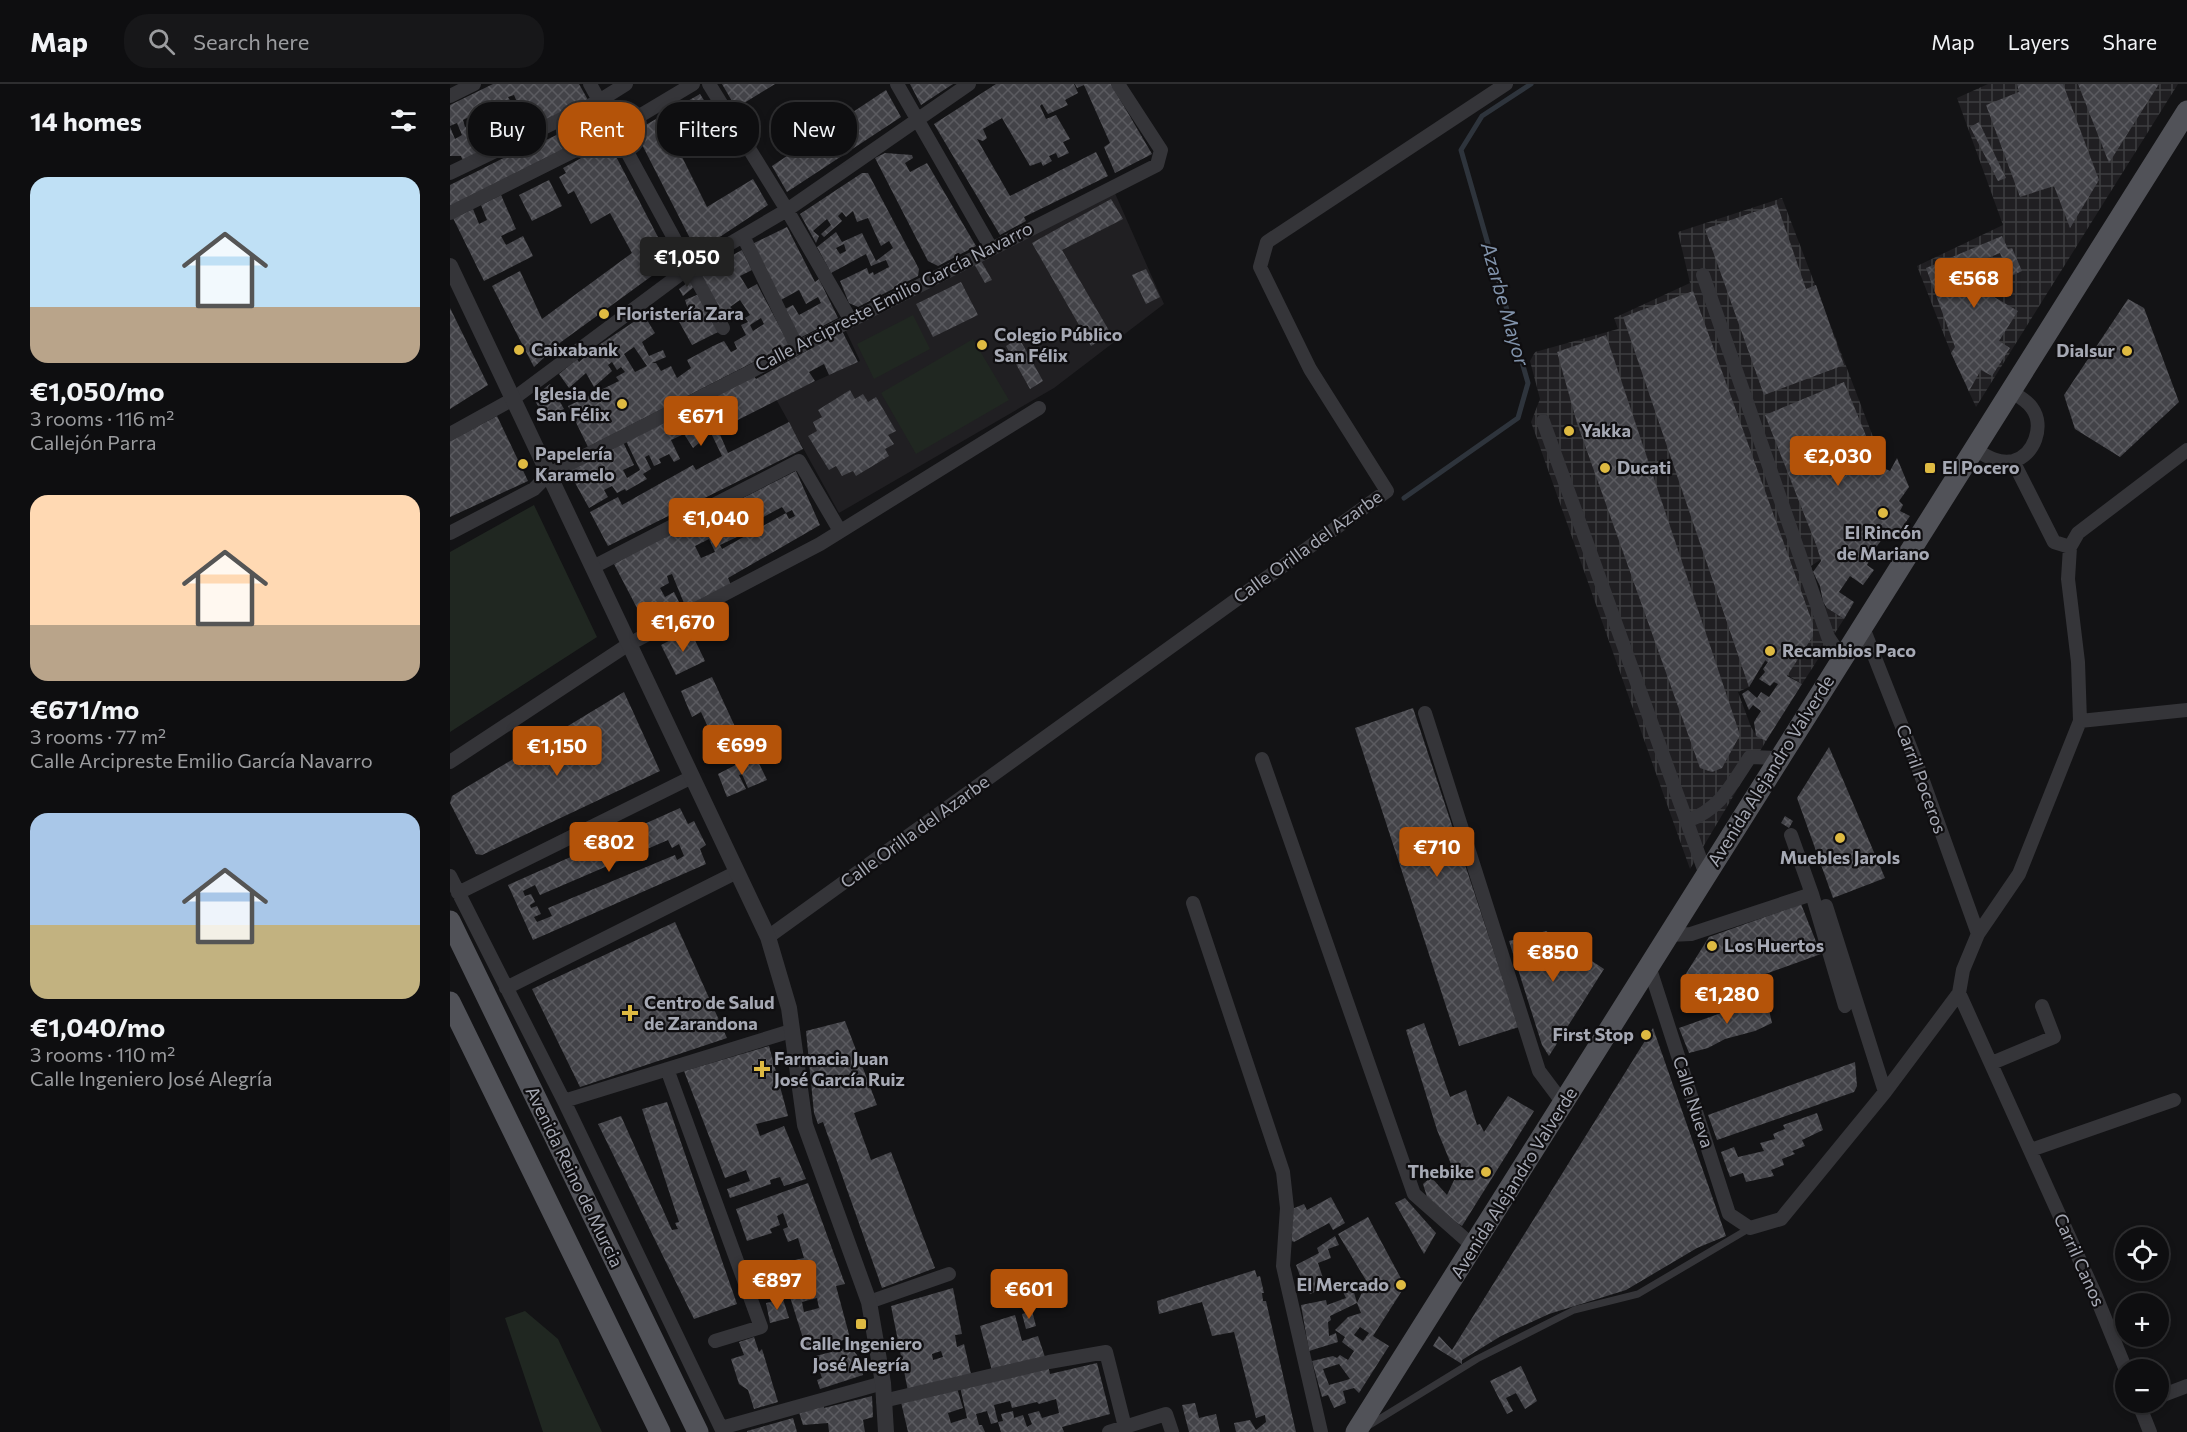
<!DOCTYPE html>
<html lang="en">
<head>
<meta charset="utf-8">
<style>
	body { margin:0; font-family:Commissioner,sans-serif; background:#171719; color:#f1f3f6; height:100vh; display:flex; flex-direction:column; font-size:22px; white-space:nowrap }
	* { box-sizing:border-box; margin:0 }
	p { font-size:20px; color:#9b9c9f }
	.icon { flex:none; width:33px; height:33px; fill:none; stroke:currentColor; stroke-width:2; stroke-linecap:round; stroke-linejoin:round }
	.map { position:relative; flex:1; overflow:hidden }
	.panel { display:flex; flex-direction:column; background:#0e0e10; width:450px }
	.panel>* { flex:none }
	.hud { position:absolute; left:18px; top:18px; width:570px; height:54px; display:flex; gap:12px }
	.buttons { position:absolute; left:1665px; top:1143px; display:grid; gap:12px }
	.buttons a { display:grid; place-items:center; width:54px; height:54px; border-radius:50%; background:#0e0e10; box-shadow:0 3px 9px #0003,0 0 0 2px #2e2e30; font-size:30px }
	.price { position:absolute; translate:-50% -51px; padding:0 14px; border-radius:6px; background:#b45309; color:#fff; font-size:20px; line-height:39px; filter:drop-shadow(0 2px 3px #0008) }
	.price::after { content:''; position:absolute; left:50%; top:36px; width:18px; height:14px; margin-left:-9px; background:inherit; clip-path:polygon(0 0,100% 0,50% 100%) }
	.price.active { background:#222; color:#fff }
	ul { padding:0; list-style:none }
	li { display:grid; align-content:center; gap:12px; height:318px; padding:0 30px }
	li span { display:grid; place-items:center; height:186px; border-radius:18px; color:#555 }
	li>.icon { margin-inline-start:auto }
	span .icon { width:108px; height:108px; fill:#fffc; stroke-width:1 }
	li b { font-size:26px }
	h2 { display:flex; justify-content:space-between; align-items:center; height:72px; padding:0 30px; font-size:26px }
	.pill { padding:0 21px; border-radius:24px; background:#0e0e10; box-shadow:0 3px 9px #0003,0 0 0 2px #2e2e30; font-size:21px; line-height:54px }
	.pill.active { background:#b45309; color:#fff }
	header { display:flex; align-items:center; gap:36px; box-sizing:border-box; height:84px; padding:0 30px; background:#0e0e10; border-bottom:2px solid #2e2e30 }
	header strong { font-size:28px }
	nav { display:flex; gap:33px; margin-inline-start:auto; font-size:21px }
	.search { width:420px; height:54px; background:#171719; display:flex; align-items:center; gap:15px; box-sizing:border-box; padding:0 21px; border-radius:24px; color:#9b9c9f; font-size:22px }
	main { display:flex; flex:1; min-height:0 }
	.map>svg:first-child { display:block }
	.built { fill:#201f22 }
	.industrial { fill:url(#industrial-grid) }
	.green { fill:#202721 }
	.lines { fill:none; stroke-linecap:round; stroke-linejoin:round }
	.stream { stroke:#2e343c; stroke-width:5 }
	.building { fill:url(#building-cross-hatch); fill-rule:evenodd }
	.service { stroke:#353539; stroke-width:7 }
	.minor { stroke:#353539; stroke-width:14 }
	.tertiary { stroke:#353539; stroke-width:16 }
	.primary { stroke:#515258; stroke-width:21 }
	.poi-dot { fill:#deba42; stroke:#0f0e10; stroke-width:2 }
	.labels { text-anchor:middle; stroke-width:4.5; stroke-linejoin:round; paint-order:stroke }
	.street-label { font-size:18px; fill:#a6a9b4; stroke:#0f0e10 }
	.poi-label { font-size:18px; font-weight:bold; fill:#a6a9b4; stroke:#0f0e10; text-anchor:start }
	.water-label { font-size:20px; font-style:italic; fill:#8193ab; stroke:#0f0e10 }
</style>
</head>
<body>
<header>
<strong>Map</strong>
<div class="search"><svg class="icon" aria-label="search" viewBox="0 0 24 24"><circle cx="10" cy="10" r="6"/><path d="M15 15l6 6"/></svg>Search here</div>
<nav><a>Map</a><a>Layers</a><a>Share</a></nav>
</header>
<main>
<section class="panel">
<h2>14 homes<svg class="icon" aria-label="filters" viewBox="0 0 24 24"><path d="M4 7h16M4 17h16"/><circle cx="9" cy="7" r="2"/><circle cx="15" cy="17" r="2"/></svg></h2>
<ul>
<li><span style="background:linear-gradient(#bfe0f5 70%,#b9a48a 0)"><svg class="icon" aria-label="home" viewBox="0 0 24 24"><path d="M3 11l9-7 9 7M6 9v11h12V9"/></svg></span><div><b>€1,050/mo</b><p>3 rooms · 116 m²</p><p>Callejón Parra</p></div></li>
<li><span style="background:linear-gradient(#ffd9b3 70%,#b9a48a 0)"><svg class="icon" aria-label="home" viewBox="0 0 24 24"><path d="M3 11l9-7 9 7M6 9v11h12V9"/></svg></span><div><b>€671/mo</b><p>3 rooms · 77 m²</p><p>Calle Arcipreste Emilio García Navarro</p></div></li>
<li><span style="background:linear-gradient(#a9c7e8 60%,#c2b280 0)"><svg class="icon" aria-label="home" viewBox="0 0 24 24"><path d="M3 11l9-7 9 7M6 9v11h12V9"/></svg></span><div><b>€1,040/mo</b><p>3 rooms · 110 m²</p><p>Calle Ingeniero José Alegría</p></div></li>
</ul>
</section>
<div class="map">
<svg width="1737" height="1348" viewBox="0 0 1737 1348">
	<defs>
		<pattern id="industrial-grid" width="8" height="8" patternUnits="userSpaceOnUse" patternTransform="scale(1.5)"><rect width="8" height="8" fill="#201f22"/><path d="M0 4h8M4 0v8" fill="none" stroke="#3d3d40"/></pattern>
		<pattern id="building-cross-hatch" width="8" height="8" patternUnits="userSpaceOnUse" patternTransform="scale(1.5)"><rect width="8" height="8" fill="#434348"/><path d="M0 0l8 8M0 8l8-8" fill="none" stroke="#5b5b60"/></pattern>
	</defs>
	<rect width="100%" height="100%" fill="#131315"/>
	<path class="built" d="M664,107L714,220L604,304L389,429L326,315L410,277L395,245Z"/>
	<path class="industrial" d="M1538,0H1728L1526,323L1501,269L1467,182L1553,141L1507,14Z
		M1332,114L1433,379L1373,474L1361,482L1372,521L1394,535L1352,600L1315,577L1299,603L1288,608L1301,643L1306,651L1316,657L1240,785L1081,338L1090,315L1080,277L1085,268L1168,245L1164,234L1240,199L1228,148Z"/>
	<path class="green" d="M463,231L480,265L424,295L407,260Z
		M523,255L559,316L466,370L431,309Z
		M84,421L147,553L0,648V468Z
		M75,1227L108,1255L152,1348H93L55,1234Z"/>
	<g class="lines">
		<path class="stream" d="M954,414L1068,334L1078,299L1011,66L1032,32L1081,0"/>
	</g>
	<path class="building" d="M43,0H129L138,16L13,77L11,72H0V43L5,55L12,51L7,39L0,42V21ZM64,11L67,18L62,20L58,13ZM38,23L42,31L37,33L33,25ZM19,33L22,40L15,43L13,36Z
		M272,0H325L286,24Z
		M460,0H503L471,21Z
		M546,0H624L628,9L615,16L618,21L598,30L592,20L590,22L596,35L606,31L620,55L613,58L619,69L608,74L606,69L599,72L602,77L593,82L591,78L580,82L552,34L533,45L537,54L533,57L527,55L560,112L646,68L658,92L574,133L576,137L550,151L484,40Z
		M625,0H661L702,70L665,89L654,63L660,59L634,1L627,4Z
		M1567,0H1613L1649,96L1620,144L1604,102L1570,113L1536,21L1569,8Z
		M1628,0H1709L1659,79Z
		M436,6L451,33L337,108L322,82Z
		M250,10L266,35L225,59L257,123L303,95L318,121L247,168L185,47Z
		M1529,38L1556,94L1548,97L1520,43Z
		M119,45L127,61L0,125V101L91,55L92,58Z
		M159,59L221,178L111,258L84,283L42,202L70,187L92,235L182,169L160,129L141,140L124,107L118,110L109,93L116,89L113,84Z
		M435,69L462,71L463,74L455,79L460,88L477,79L526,162L488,182L478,177L425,74Z
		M412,89H418L469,185L468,192L408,223L399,219L390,197L417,184L419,190L423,188L424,191L439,183L436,176L421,182L416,170L381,189L367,163L386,148L392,158L412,149L426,177L443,164L439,157L431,162L418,134L407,138L403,127L396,133L392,128L388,132L392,137L374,153L371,150L381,141L377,135L363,147L369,152L366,159L350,130ZM394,160L396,167L390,170L386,164Z
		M99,96L112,122L82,137L69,111Z
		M51,111L66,145L51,152L56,161L73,152L83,172L34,197L3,134L23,125L29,140L37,136L31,121Z
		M661,115L673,135L612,166L661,250L641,262L582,159Z
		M1327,120L1356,205L1366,201L1394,281L1314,311L1255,145Z
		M337,143L365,198L369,195L388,234L348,255L333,226L343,221L349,231L371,219L368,213L356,220L349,206L329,217L302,160Z
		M1552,152L1558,165L1562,164L1572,187L1559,193L1550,169L1525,179L1539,210L1568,227L1549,257L1560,264L1542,292L1531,286L1519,307L1501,269L1505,263L1476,184Z
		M292,166L302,186L290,192L298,205L307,200L339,260L138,363L118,322L169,297L166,293L175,288L171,283L167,286L162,278L158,281L162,287L144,303L136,289L119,304L109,290L127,275L129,278L146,263L194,231L205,249L192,258L199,272L213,266L216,273L202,279H206L211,287L221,282L227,294L241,284L237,276L263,262L274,257L281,268L287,265L284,258L296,251L291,241L298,238L295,234L300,231L290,216L280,223L283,226L273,231L249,189ZM311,234L314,240L303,247L300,241ZM184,263L197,282L185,288L174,270Z
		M530,175L542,196L535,199L523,178Z
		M696,185L710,213L696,220L682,191Z
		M241,196L245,202L233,212L229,205Z
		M511,198L528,231L483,253L466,220Z
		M1243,207L1363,540V552L1337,592L1352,600L1316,657L1306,652L1304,638L1311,627L1303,621L1299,626L1292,610L1298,606L1307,614L1311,608L1319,613L1328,600L1324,598L1320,602L1309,595L1315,588L1313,585L1318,578L1315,576L1299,603L1173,233Z
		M249,210L270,247L242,261L226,232L238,225L235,216Z
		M1678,215L1694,224L1729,318L1670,373L1625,345L1614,311Z
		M0,224L38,301L0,325Z
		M392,247L408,278L379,291L374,280L359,288L365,297L268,346L278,369L339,338L353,365L158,462L140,428L168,413L172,421L243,381L246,386L272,372L261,349L243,364L234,350L221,356L230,375L224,378L219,370L209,375L211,379L204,382L199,371L195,373L201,385L193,390L197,395L176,407L175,405L167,409L162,402L154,406L158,413L139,424L118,386L172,356L184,381L173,386L177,394L190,386L176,357L303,291L306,295Z
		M1156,251L1290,651L1272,684L1262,688L1250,684L1127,339L1107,268Z
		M569,254L593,297L580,305L556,262Z
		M1394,298L1428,381L1440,387L1447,374L1459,403L1449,417L1453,421L1450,427L1460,432L1446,452L1438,447L1427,462L1417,481L1424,486L1413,501L1400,492L1389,508L1404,518L1394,535L1377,524L1373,518L1370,502L1363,488L1371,477L1367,463L1315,331Z
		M100,300L114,325L97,336L83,314L93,310L91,307Z
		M400,306L405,315L413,310L418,318L426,313L446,347L438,351L444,360L435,365L439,372L406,392L403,387L392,392L386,382L379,386L358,352L367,347L363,338L372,333L368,326Z
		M47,332L78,397L0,433V357Z
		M346,387L370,441L278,494L281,501L236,524L222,490L217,492L219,499L210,504L215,513L224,508L234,528L199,547L164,480L249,433L250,436ZM332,423L336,429L272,465L270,461L287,453L285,448ZM342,426L345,432L339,435L336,429ZM259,455L265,468L251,474L245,462Z
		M240,546L255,577L226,591L211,561Z
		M262,593L287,647L264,656L251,628L242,633L231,607Z
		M174,608L210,687L32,771L26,770L0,719L2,712Z
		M963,624L1069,943L1009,962L905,644Z
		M1379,663L1435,794L1383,814L1347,714Z
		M305,671L317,696L298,704L292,690L289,691L296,705L277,713L268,690Z
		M230,724L238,740L244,737L256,761L250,765L256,780L83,856L58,801ZM218,756L222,764L229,760L234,772L227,776L225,771L98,824L102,832L87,838L84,833L91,830L87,822L81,824L80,821L85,818L81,810L75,812L73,807L85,801L90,811Z
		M1335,732L1343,737L1339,744L1331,739Z
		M1351,820L1371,870L1240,917L1232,896L1259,853Z
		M225,838L277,954L130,1003L82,905Z
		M1096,847L1154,885L1099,972L1092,961L1059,857Z
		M1316,913L1322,939L1305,947L1275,955L1258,964L1239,969L1229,944Z
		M395,937L427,1021L404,1029L409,1043L421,1076L441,1068L485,1184L432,1204L373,1038L368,1040L364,1029L356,947Z
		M974,939L1000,1013L1016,1006L1027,1041L1030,1040L1034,1048L1058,1012L1084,1027L1012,1142L988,1127L977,1113L973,1100L981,1093L997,1111L1006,1092L987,1046L956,946Z
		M1203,944L1276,1152L1247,1164L1176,1206L1099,1230L1051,1252L1012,1276V1280L983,1262L989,1252L1002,1266Z
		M319,962L338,1032L306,1040L310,1052L334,1042L356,1095L334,1102L330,1093L320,1096L321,1100L280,1114L277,1105L300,1097L296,1086L275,1094L234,987Z
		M1405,978L1407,1002L1404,1008L1267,1056L1258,1031Z
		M217,1018L287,1220L244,1235L148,1040L171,1032L222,1146L228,1145L225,1139L229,1138L192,1025Z
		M1367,1029L1373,1046L1352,1056L1355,1062L1342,1067L1345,1070L1332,1075L1334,1081L1321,1086L1324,1092L1296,1098L1293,1089L1280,1093L1271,1068L1284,1063L1288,1073L1314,1067L1310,1059L1325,1055L1323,1050L1335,1045L1333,1041Z
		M358,1099L395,1200L386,1202L400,1254L357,1267L340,1213L365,1206L363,1200L354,1203L345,1176L354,1174L348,1154L338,1158L333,1145L338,1143L333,1129L327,1132L330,1141L320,1145L322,1149L297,1157L286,1125ZM367,1214L369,1224L354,1228L352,1218Z
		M881,1113L895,1139L883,1146L879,1139L844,1158L842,1157V1125L854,1120L857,1126Z
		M955,1114L986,1149L974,1170L945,1119Z
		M918,1133L955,1202L923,1252L939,1262L909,1309L904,1304L893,1307L896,1319L884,1324L878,1311L872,1313L862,1277L883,1272L887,1274L890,1271L898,1276L904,1267L892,1258L895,1253L885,1246L898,1233L911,1229L907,1219L880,1232L881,1236L878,1238L879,1252L886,1249L888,1258L859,1267L851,1221L876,1216L877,1221L896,1214L893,1208L903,1205L907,1219L917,1198L888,1150ZM910,1243L919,1249L913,1257L904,1251ZM889,1280L900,1295L879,1301L873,1285Z
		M885,1152L889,1161L878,1165L881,1174L868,1179L876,1203L860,1210L857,1205H855L846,1181L869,1169L867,1164Z
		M805,1186L807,1193L810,1192L814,1209H812L813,1217H816L846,1348H786L784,1339L800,1336L806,1346L816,1338L815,1331L806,1334L784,1248L762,1252L752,1218L709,1230L707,1217Z
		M503,1204L512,1250L505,1251L507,1263L514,1260L521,1290L458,1307L441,1222ZM491,1267L493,1273L483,1276L482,1270Z
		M333,1215L339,1234L320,1239L316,1219Z
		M582,1227L586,1242L576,1245L572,1230Z
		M565,1231L572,1257L588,1252L595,1273L542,1287L530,1242Z
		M304,1253L309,1268L312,1265L328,1318L304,1325L298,1306L289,1300L281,1275L294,1271L289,1258Z
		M400,1263L407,1271L413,1291L370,1305L367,1296L372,1294L368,1282L364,1283L362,1273Z
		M647,1279L660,1330L612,1343L614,1348H551L548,1338L553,1337L551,1330L563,1327L564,1334L573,1331L577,1343L582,1340L578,1330L589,1327L592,1334L609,1329L606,1315L589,1320L587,1318L562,1324L560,1317L544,1321L548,1338L541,1340L537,1327L526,1330L529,1341H532L535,1348H458L451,1318L507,1304L513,1324L498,1329L501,1339L517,1334L510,1303L598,1281L600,1290Z
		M1071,1282L1087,1317L1075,1325L1066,1309L1056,1314L1063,1327L1057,1330L1040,1297Z
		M422,1312L423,1333L413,1336L415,1348H379L378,1339L353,1341L348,1325L374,1321V1324Z
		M745,1319L749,1334L766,1330L770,1348H739L732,1321Z
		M343,1334L347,1348H297V1347Z"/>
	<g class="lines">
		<path class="service" d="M918,1342L1027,1275L1124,1226L1188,1210L1300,1144"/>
		<path class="minor" d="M140,0L273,244
			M259,0L337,126L400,235
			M447,0L541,164
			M0,12L24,0
			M0,89L149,17L176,0
			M0,129L166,46L243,0
			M293,152L347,263
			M1253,191L1378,553L1392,574
			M1093,337L1256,791
			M0,350L63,315L240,183L337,126L519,0
			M1524,365C1536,372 1548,380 1563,377C1584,372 1595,342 1582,324C1577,316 1568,312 1560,307
			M1563,377L1604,458L1620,463
			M0,449L84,405L99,390L707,81L711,66L668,0
			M143,483L349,377L390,447
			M1412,541L1468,683L1528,850
			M975,629L1089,987L1113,1019
			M1630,637L1737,626
			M812,675L964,1110L1024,1163
			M0,678L179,560L370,460L589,324
			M1237,737C1271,725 1281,701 1300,673L1328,674
			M1341,751L1362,810
			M0,792L114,1017L273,1348
			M8,809L242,693
			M743,819L833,1088L837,1124L833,1182L871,1348
			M1376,822L1435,1008
			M1219,851L1241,850L1362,810L1395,922
			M318,853L937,407L860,285L810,183L817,158L1056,0
			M1199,882L1279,1130L1300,1144L1331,1135L1435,1008L1509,909L1513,886L1528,850L1569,790L1630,637L1628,578L1618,495L1620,463L1628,449L1737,366
			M56,904L287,788
			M1509,909L1645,1210L1676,1286
			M1542,979L1604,953L1592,922
			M217,985L311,1243L265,1257
			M114,1017L341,947
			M1581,1066L1724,1016
			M419,1218L499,1190
			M1708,1313L1737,1302
			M433,1317L599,1278L656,1268L675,1343
			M1688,1318L1700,1348
			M271,1344L433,1299
			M659,1348L716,1330L722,1348"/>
		<path class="tertiary" d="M0,182L318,853L339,924L355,1041L419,1218L433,1299L436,1348"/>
		<path class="primary" d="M0,837L248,1348
			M0,918L210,1348
			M906,1348L1737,27"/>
	</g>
	<g class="poi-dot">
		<circle cx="154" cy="230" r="6"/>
		<circle cx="532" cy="261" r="6"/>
		<circle cx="69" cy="266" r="6"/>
		<circle cx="1677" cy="267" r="6"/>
		<circle cx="172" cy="320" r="6"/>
		<circle cx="1119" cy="347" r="6"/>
		<circle cx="73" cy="380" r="6"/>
		<circle cx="1155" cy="384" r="6"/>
		<rect x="1474" y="378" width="12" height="12" rx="3"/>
		<circle cx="1433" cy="429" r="6"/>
		<circle cx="1320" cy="567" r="6"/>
		<circle cx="1390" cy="754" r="6"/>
		<circle cx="1262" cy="862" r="6"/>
		<path d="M177 920h6v6h6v6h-6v6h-6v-6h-6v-6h6z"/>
		<circle cx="1196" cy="951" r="6"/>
		<path d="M309 976h6v6h6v6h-6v6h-6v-6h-6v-6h6z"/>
		<circle cx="1036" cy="1088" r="6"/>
		<circle cx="951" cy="1201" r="6"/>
		<rect x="405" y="1234" width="12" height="12" rx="3"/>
	</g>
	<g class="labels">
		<g class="street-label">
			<text transform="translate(444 213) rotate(-27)" y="6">Calle Arcipreste Emilio García Navarro</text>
			<text transform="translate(858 463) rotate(-36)" y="6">Calle Orilla del Azarbe</text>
			<text transform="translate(1321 687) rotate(-58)" y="6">Avenida Alejandro Valverde</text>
			<text transform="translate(1471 695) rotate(70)" y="6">Carril Poceros</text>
			<text transform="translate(465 748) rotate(-36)" y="6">Calle Orilla del Azarbe</text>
			<text transform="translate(1243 1018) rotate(72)" y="6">Calle Nueva</text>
			<text transform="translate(124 1093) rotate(64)" y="6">Avenida Reino de Murcia</text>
			<text transform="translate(1064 1099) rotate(-58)" y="6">Avenida Alejandro Valverde</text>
			<text transform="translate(1629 1176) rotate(66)" y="6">Carril Canos</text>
		</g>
		<g class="poi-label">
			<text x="166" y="236">Floristería Zara</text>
			<text x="544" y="257">Colegio Público<tspan x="544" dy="21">San Félix</tspan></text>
			<text x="81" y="272">Caixabank</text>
			<text x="1665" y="273" text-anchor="end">Dialsur</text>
			<text x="160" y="316" text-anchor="end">Iglesia de<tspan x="160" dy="21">San Félix</tspan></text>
			<text x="1131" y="353">Yakka</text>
			<text x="85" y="376">Papelería<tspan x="85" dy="21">Karamelo</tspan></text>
			<text x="1167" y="390">Ducati</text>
			<text x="1492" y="390">El Pocero</text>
			<text x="1433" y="455" text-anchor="middle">El Rincón<tspan x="1433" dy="21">de Mariano</tspan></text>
			<text x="1332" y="573">Recambios Paco</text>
			<text x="1390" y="780" text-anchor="middle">Muebles Jarols</text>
			<text x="1274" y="868">Los Huertos</text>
			<text x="194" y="925">Centro de Salud<tspan x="194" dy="21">de Zarandona</tspan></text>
			<text x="1184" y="957" text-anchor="end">First Stop</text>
			<text x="324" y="981">Farmacia Juan<tspan x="324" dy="21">José García Ruiz</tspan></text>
			<text x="1024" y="1094" text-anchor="end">Thebike</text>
			<text x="939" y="1207" text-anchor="end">El Mercado</text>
			<text x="411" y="1266" text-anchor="middle">Calle Ingeniero<tspan x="411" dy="21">José Alegría</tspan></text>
		</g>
		<g class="water-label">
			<text transform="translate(1055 220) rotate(74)" y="7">Azarbe Mayor</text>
		</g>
	</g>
</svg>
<div class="buttons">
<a><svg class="icon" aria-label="locate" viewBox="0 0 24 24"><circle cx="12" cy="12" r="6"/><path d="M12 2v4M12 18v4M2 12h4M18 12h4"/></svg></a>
<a>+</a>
<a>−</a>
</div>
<b class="price active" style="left:237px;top:204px">€1,050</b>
<b class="price" style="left:1524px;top:225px">€568</b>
<b class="price" style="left:251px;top:363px">€671</b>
<b class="price" style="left:1388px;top:403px">€2,030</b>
<b class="price" style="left:266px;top:465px">€1,040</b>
<b class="price" style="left:233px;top:569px">€1,670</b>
<b class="price" style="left:292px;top:692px">€699</b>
<b class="price" style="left:107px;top:693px">€1,150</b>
<b class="price" style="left:159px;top:789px">€802</b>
<b class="price" style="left:987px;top:794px">€710</b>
<b class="price" style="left:1103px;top:899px">€850</b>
<b class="price" style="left:1277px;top:941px">€1,280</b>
<b class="price" style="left:327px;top:1227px">€897</b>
<b class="price" style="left:579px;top:1236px">€601</b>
<div class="hud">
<a class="pill">Buy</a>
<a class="pill active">Rent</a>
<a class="pill">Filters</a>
<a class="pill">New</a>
</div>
</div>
</main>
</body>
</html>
